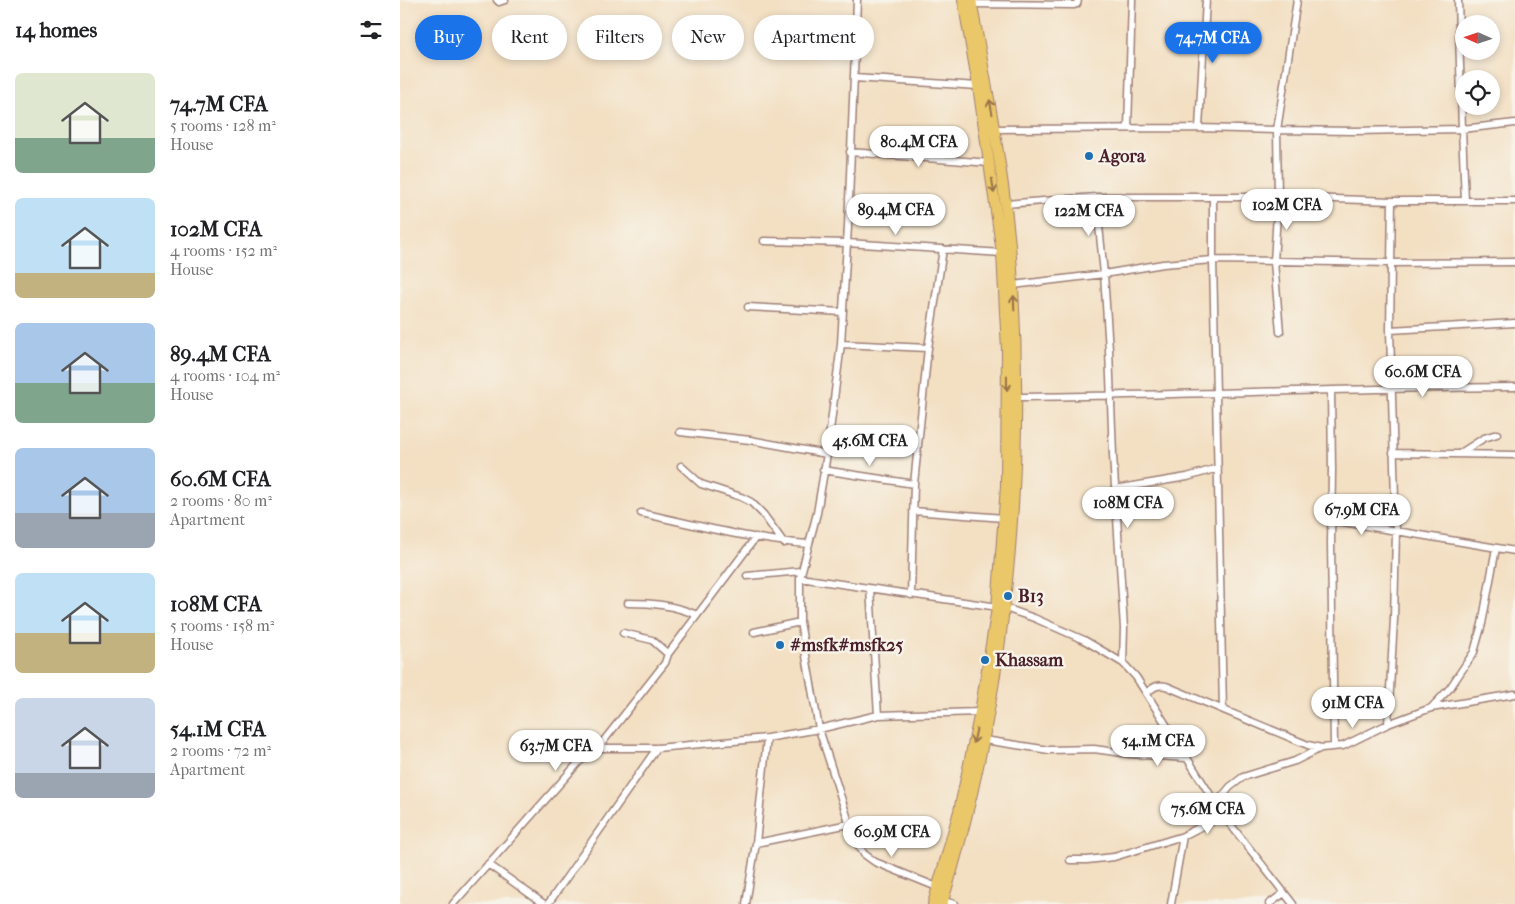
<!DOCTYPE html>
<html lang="en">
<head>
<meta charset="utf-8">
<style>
	body { margin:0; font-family:"IM FELL French Canon",serif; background:#f2f2f2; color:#202124; height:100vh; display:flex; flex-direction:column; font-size:19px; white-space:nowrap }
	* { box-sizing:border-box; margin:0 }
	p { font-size:16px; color:#757577 }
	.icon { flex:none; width:28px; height:28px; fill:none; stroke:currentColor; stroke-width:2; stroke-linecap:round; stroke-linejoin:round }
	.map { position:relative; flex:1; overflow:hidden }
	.panel { display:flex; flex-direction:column; background:#fff; width:400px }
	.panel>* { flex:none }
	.hud { position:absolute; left:15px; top:15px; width:475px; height:45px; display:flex; gap:10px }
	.needle { width:32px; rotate:273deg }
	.buttons { position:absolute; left:1055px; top:15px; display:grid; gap:10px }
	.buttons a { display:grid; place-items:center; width:45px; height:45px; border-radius:50%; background:#fff; box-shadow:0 2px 8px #0003; font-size:25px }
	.price { position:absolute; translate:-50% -42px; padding:0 11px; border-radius:18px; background:#fff; color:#222; font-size:16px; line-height:32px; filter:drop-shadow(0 1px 2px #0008) }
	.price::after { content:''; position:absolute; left:50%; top:30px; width:15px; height:11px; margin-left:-8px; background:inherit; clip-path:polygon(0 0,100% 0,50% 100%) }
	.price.on { background:#1a73e8; color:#fff }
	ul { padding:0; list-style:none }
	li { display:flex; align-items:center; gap:15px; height:125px; padding:0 15px }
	li span { display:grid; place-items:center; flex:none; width:140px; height:100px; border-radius:8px; color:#555 }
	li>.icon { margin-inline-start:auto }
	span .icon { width:60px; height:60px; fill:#fffc; stroke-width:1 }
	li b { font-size:21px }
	h2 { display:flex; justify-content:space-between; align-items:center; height:60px; padding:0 15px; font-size:21px }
	.pill { padding:0 18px; border-radius:22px; background:#fff; box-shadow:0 2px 8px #0003; font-size:18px; line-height:45px }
	.pill.on { background:#1a73e8; color:#fff }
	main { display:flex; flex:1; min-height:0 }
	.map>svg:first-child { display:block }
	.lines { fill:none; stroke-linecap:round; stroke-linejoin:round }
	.minor-casing { stroke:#9e7f76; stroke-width:9 }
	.trunk-casing { stroke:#9e7f76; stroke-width:12 }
	.minor { stroke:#fff; stroke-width:6 }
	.trunk { stroke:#eac769; stroke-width:10 }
	.oneway { stroke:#9a734a }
	.poi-dot { fill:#1f6fb2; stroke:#f7f3e8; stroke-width:2 }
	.labels { text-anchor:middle; stroke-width:5; stroke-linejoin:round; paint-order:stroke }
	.poi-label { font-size:18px; font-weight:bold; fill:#4a1f2b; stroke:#f7f3e8; text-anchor:start }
</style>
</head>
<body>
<main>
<section class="panel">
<h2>14 homes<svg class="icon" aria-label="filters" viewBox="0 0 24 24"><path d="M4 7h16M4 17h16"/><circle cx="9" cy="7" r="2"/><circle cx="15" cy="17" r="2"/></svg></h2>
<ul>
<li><span style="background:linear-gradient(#dfe7d0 65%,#7fa58c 0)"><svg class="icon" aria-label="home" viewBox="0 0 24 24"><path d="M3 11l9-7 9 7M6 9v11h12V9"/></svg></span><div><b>74.7M CFA</b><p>5 rooms · 128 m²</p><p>House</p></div></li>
<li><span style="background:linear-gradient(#bfe0f5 75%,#c2b280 0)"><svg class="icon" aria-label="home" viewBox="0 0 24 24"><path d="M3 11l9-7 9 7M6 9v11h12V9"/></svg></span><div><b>102M CFA</b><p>4 rooms · 152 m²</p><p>House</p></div></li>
<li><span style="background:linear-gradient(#a9c7e8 60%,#7fa58c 0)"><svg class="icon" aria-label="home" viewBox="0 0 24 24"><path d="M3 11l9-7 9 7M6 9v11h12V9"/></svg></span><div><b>89.4M CFA</b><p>4 rooms · 104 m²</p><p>House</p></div></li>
<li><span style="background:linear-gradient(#a9c7e8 65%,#9aa5b1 0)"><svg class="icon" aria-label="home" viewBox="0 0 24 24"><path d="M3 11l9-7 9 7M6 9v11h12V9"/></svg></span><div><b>60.6M CFA</b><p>2 rooms · 80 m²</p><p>Apartment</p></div></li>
<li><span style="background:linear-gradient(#bfe0f5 60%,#c2b280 0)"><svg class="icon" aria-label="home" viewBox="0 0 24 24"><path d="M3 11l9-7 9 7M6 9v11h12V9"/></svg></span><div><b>108M CFA</b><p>5 rooms · 158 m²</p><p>House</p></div></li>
<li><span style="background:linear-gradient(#c9d6e8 75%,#9aa5b1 0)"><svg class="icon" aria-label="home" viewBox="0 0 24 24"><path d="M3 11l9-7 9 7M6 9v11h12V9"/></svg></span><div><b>54.1M CFA</b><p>2 rooms · 72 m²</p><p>Apartment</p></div></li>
</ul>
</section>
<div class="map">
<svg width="1115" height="904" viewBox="0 0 1115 904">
	<rect width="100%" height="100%" fill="#f7f3e8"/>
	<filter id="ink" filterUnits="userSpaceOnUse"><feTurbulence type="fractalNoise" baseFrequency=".02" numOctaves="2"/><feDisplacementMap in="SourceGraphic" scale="10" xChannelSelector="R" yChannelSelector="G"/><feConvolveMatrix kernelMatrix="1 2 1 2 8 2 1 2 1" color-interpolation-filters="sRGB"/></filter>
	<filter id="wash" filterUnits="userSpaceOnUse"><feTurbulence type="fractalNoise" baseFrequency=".0096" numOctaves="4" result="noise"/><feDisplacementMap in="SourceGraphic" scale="20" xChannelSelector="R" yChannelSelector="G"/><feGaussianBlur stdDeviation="1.12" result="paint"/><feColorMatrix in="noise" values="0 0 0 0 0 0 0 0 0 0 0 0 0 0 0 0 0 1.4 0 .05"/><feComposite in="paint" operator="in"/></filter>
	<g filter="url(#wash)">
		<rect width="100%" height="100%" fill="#f3dfc2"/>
	</g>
	<g filter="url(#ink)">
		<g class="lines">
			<defs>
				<path id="minor" d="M97,0L99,2L105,0
					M457,0L448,226L441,344L427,454L417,513L400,578V622L419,729L454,838L464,854L475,862L537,887
					M1058,0L1062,129L1065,201
					M572,4L674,5L677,4L678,0
					M454,78L578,86
					M728,128L732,0
					M799,128L806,0
					M595,129L799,128L877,130L955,131L1062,129L1115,123
					M450,152L590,163
					M696,197L704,274L709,350L713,455L724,628L723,663
					M813,198V260L823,709
					M605,204L696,197H878L992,201H1115
					M364,241L447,243L602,253
					M613,285L704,274L763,264L813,260L991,263L1115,262
					M348,307L443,312
					M990,330L1115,323
					M880,332L874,262L878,197L877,130L897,0
					M441,344L528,348
					M931,391L932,470L931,543L934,746
					M617,397C783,395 949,388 1115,387
					M280,432L350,440L427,454
					M993,453L1115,455
					M1059,454L1084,438L1097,434
					M281,466L301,484L341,497L351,502L363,514L384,543
					M423,470L514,484
					M715,489L787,477L818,468
					M513,511L604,518
					M241,513C296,525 352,540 408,544
					M931,520L1115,551
					M347,576L401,571
					M400,578L605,608L634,618L684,640L723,663L736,677L823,815L893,904
					M470,589L478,715
					M511,595L514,484L528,348L543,249
					M228,603C254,603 273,605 297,615
					M354,632L400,622
					M223,633L252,640L268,654
					M747,693C753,687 758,684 766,686L908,745L921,748L943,746L988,724L1031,708L1050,688L1074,652L1082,624L1096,548
					M1031,708L1115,694
					M988,724L994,619L996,532L990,330L992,201
					M584,740L649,750L694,749L730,754L786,758
					M198,748L265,663L268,654L356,537
					M816,804L830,787L843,777L895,761L921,748
					M356,843L449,824
					M670,860H687L714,857L783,836L823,815
					M88,864L144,904
					M543,901L555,904
					M53,904L179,762L198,748H257L367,738L419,729L478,715L580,712
					M148,904L257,748
					M346,904L356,843L367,738
					M771,904L783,836
					M869,904L884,893"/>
				<path id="trunk" d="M533,904L559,811L580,712L597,608L606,486L607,350L602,253L578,86L563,0
					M542,904C604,705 625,494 613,286C608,190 588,95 571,0"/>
			</defs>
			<use href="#minor" class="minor-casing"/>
			<use href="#trunk" class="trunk-casing"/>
			<use href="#minor" class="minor"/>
			<use href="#trunk" class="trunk"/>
		</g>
		<defs><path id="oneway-shaft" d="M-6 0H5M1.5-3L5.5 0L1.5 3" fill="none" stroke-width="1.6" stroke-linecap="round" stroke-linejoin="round" transform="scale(1.25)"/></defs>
		<g class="oneway">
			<use href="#oneway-shaft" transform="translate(591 107) rotate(-101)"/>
			<use href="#oneway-shaft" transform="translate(593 186) rotate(82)"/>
			<use href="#oneway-shaft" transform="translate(614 303) rotate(-92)"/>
			<use href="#oneway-shaft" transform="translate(607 383) rotate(89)"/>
			<use href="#oneway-shaft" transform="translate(575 736) rotate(102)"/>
		</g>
	</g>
	<g class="poi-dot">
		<circle cx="689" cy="156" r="5"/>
		<circle cx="608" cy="596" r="5"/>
		<circle cx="380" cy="645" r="5"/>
		<circle cx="585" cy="660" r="5"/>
	</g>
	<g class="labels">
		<g class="poi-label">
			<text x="699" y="162">Agora</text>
			<text x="618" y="602">B13</text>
			<text x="390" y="651">#msfk#msfk25</text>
			<text x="595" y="666">Khassam</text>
		</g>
	</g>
</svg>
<div class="buttons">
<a><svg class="needle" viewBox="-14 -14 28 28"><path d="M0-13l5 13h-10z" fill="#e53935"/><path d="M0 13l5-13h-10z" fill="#757577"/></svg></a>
<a><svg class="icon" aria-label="locate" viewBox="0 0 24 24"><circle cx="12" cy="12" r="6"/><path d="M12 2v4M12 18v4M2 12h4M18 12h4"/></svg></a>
</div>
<b class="price on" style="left:813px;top:64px">74.7M CFA</b>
<b class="price" style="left:519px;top:168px">80.4M CFA</b>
<b class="price" style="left:887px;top:231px">102M CFA</b>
<b class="price" style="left:496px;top:236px">89.4M CFA</b>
<b class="price" style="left:689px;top:237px">122M CFA</b>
<b class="price" style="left:1023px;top:398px">60.6M CFA</b>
<b class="price" style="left:470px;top:467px">45.6M CFA</b>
<b class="price" style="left:728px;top:529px">108M CFA</b>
<b class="price" style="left:962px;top:536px">67.9M CFA</b>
<b class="price" style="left:953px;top:729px">91M CFA</b>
<b class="price" style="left:758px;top:767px">54.1M CFA</b>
<b class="price" style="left:156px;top:772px">63.7M CFA</b>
<b class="price" style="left:808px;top:835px">75.6M CFA</b>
<b class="price" style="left:492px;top:858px">60.9M CFA</b>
<div class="hud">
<a class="pill on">Buy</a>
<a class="pill">Rent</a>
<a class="pill">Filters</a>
<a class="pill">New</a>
<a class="pill">Apartment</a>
</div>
</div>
</main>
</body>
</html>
